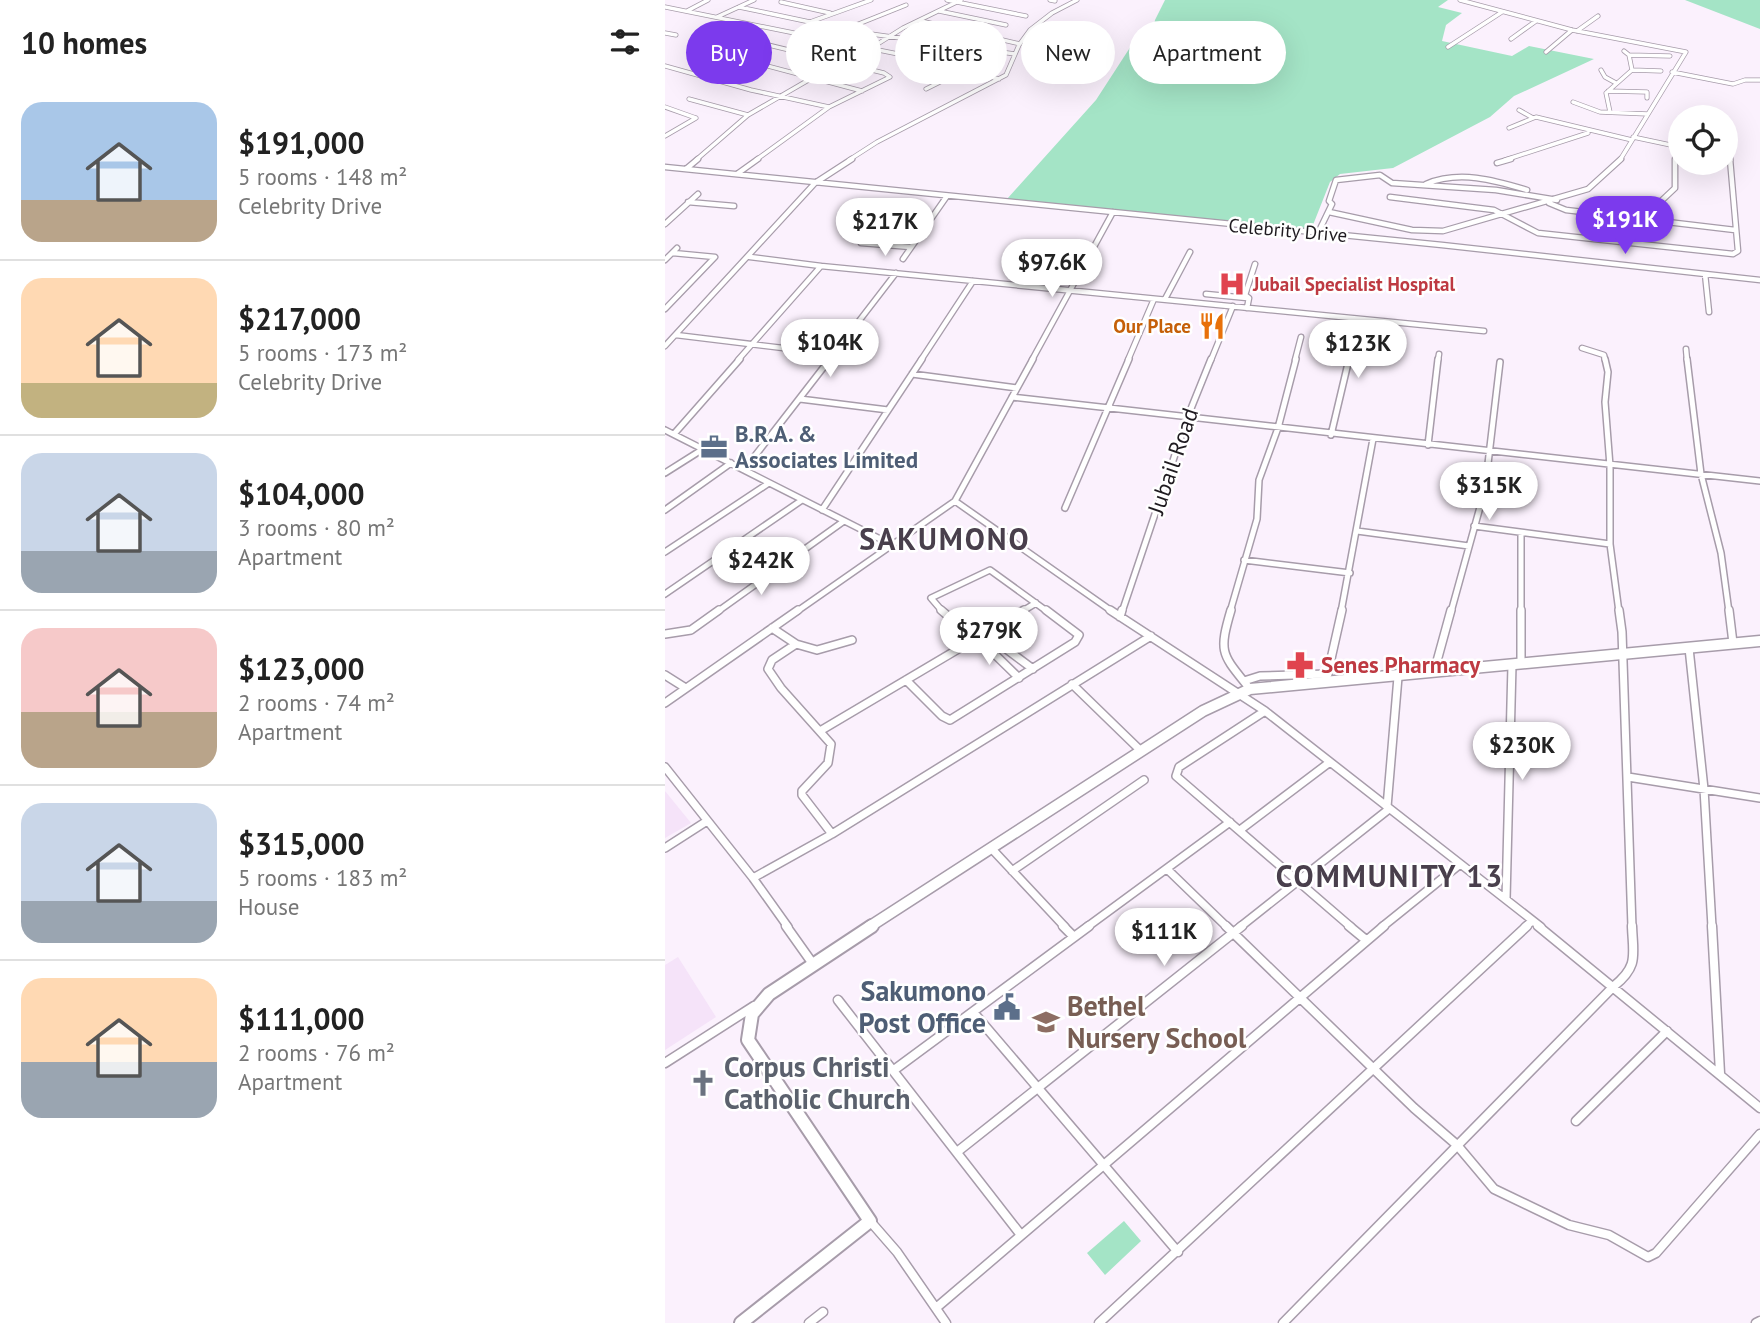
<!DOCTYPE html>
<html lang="en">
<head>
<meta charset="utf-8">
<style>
	body { margin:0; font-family:"PT Sans",sans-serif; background:#f2f2f2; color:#222; height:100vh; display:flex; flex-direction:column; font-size:26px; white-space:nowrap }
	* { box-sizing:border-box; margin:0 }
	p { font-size:23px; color:#767676 }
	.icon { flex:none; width:38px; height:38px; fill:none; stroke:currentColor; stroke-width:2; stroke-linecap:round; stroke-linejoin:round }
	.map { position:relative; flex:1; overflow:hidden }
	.sheet { display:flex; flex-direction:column; background:#fff; width:665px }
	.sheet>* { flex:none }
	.top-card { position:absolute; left:21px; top:21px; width:665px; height:63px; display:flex; gap:14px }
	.fabs { position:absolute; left:1003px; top:105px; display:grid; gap:14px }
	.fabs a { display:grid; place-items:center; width:70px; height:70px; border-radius:50%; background:#fff; box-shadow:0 7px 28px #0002; font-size:35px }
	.price { position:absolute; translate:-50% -60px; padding:0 16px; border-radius:24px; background:#fff; color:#222; font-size:23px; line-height:46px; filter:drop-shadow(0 2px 4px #0008) }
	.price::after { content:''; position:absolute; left:50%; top:42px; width:21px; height:16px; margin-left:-10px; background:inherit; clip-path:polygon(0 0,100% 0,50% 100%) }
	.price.active { background:#7c3aed; color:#fff }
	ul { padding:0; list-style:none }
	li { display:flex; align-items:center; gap:21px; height:175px; padding:0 21px }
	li+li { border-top:2px solid #e0e0e0 }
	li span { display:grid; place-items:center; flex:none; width:196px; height:140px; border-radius:21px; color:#555 }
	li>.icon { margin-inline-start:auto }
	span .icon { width:84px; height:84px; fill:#fffc; stroke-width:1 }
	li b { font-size:30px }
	h2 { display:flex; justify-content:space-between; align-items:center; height:84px; padding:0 21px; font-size:30px }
	.chip { padding:0 24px; border-radius:32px; background:#fff; box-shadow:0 7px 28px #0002; font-size:24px; line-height:63px }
	.chip.active { background:#7c3aed; color:#fff }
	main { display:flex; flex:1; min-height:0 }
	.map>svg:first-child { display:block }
	.built { fill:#f5e3f9 }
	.green { fill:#a4e4c6 }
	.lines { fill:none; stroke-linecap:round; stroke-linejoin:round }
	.street-far4-casing { stroke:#a79caa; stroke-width:5 }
	.street-far3-casing { stroke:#a79caa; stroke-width:7 }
	.street-far2-casing { stroke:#a79caa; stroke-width:8 }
	.street-far1-casing { stroke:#a79caa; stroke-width:10 }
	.street-casing { stroke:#a79caa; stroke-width:11 }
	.secondary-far1-casing { stroke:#a79caa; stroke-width:13 }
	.secondary-casing { stroke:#a79caa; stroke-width:16 }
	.street-far4 { stroke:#fff; stroke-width:3.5 }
	.street-far3 { stroke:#fff; stroke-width:4.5 }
	.street-far2 { stroke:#fff; stroke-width:5 }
	.street-far1 { stroke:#fff; stroke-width:7 }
	.street { stroke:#fff; stroke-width:8 }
	.secondary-far1 { stroke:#fff; stroke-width:10 }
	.secondary { stroke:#fff; stroke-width:12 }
	.labels { text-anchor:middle; stroke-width:5; stroke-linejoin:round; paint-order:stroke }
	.far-street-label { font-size:19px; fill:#1f1b20; stroke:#fff }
	.far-health-label { font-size:19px; font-weight:bold; fill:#be3a42; stroke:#fff; text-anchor:start }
	.far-food-label { font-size:19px; font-weight:bold; fill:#c56008; stroke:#fff; text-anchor:end }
	.service-label { font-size:23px; font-weight:bold; fill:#4e5e75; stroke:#fff; text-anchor:start }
	.street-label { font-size:23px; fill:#1f1b20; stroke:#fff }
	.health-label { font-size:23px; font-weight:bold; fill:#be3a42; stroke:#fff; text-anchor:start }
	.near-service-label { font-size:28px; font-weight:bold; fill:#4e5e75; stroke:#fff; text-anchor:end }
	.near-education-label { font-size:28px; font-weight:bold; fill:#785e54; stroke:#fff; text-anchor:start }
	.near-worship-label { font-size:28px; font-weight:bold; fill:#5b616d; stroke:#fff; text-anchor:start }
	.district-label { font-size:30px; font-weight:bold; letter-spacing:2px; fill:#493f4c; stroke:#fff }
</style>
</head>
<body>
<main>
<section class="sheet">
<h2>10 homes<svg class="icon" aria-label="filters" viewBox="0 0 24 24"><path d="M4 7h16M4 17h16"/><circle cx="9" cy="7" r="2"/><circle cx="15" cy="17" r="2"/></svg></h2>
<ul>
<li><span style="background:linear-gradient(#a9c7e8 70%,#b9a48a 0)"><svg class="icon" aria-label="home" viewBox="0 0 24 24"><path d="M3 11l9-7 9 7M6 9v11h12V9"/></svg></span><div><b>$191,000</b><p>5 rooms · 148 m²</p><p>Celebrity Drive</p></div></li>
<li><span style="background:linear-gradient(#ffd9b3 75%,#c2b280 0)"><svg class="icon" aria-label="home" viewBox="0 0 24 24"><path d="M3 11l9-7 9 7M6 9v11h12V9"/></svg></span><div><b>$217,000</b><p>5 rooms · 173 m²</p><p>Celebrity Drive</p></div></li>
<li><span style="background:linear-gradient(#c9d6e8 70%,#9aa5b1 0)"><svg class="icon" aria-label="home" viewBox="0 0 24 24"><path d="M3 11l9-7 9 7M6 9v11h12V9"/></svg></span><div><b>$104,000</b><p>3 rooms · 80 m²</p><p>Apartment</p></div></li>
<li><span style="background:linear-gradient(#f6c9c9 60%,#b9a48a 0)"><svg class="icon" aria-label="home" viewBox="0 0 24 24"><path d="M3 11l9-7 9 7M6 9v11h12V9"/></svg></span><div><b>$123,000</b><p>2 rooms · 74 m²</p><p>Apartment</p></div></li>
<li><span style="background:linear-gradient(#c9d6e8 70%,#9aa5b1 0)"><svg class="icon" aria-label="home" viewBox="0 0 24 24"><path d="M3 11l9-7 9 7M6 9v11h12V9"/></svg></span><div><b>$315,000</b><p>5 rooms · 183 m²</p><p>House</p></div></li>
<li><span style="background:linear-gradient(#ffd9b3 60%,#9aa5b1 0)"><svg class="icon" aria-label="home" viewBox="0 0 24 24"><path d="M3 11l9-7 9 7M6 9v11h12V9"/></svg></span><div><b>$111,000</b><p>2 rooms · 76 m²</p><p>Apartment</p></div></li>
</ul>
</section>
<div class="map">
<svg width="1095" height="1323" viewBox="0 0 1095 1323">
	<rect width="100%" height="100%" fill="#fbf1fd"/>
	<path class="built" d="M0,791L26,823L0,838Z
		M13,957L51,1017L0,1050V965Z"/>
	<path class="green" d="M500,0H783L773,7L797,13L781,25L777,41L847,56L864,46L929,59L849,96L825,117L728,168L675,174L665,182L646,230L342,199L431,100L466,46L486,38L490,20Z
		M1020,0H1095V29Z
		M459,1221L476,1241L440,1275L422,1253Z"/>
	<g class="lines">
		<defs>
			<path id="street-far4" d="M282,0L361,16
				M385,0L390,1
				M795,0L907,30L1021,52L955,160
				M116,2L165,13
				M0,7L253,58L334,79
				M74,7L192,32L350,54
				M22,11L43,0
				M274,11L341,25
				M52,17L89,0
				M256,21L355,44
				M145,22L206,0
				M181,29L241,5
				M912,31L933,16
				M0,33L11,35
				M58,34L219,73L225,77L164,107L91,160
				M846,39L871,21
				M27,46L197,91
				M783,47L837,12
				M881,52L907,30
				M964,55L1005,56
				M181,64L238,28L296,0
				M0,66L86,90L164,107
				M936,70L940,77L951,83
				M967,70L996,71
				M1007,72L1068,84L1080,80H1095
				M133,74L163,59
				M261,89L299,70
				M943,91L982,92V98
				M24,99L83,115
				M908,102L935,112L983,114
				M0,107L31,118
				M854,110L868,118
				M945,112L941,93L967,70L964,55L959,51
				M844,128L871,117L967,140
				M0,136L31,118
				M968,137L1015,147
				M1064,141L1066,160
				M1010,146V160
				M31,160L83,115L147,78
				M184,160L212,142L341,75L354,45L365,30L387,13L412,0
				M840,160L923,133"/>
			<path id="street-far3" d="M832,163L846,159
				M0,167L777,245L1095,280
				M21,169L33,159
				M72,174L93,159
				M761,184C794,170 829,180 862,190
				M725,197L829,210L873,233L1068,254L1073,251L1065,159
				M23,202L69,206
				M884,203L901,210L1070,230
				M664,212L747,230L778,231L923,189L956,159
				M968,217L993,204L1010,188V159
				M0,224L33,194
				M653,233L667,204L664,201L671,180L715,175L727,183L831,190L892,200
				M196,243L246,247
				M85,257L156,266
				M238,259L282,196
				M0,260L12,248
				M1040,274L1044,312
				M541,294L582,298
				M500,299L525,252
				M582,308L584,298L580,295L590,264
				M0,309L50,257L8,253
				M11,335L168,354
				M0,346L150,183L187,159
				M917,348L939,355L940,360
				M1021,349L1022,360
				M73,360L156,266L819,331
				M164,360L231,273
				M256,360L308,281
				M367,360L448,212
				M463,360L489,299
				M546,360L568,306
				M630,360L636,337
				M684,360L694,319
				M773,360L774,354"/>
			<path id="street-far2" d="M940,359L943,372L940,402L945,466V544L954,612
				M1022,359L1036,474L1056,553L1064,612
				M247,374L352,388
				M347,397L1095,481
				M135,399L223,410
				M0,430L227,545
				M9,434L75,359
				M666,435L684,359
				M763,445L773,359
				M79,470L165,359
				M0,473L38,449
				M290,501L448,612
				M400,508L464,359
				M0,510L66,463
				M157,510L257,359
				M809,526L945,544
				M692,531L804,546
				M856,533V612
				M0,552L104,483
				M579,560L685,573
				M0,594L137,500
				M52,612L179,521
				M131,612L290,501L368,359
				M278,612L266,598L325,570L383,612
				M356,612L371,603
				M457,612L523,416L546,359
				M565,612L592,519L594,480L613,428L631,359
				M676,612L708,439
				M786,612L820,489L835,362"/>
			<path id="street-far1" d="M276,610L310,639
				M445,610L600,711L876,927
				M566,610C553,654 557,654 585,689
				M856,610V664
				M954,610L957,632L967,927
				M1064,610L1068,643
				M455,617L457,610
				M107,628L131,644L107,660L103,669L116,688L166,744L163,763L137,791V795L167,834
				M320,633L368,669
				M0,634L26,630L54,610
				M312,637L354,678
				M131,644L152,650L187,640
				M1024,648L1039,789L1047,927
				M769,672L786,610
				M0,675L19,687
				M241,680L277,716L285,720L410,642L414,635L381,610
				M579,681L595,676L663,674
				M661,681L677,610
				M407,684L476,751
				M0,703L133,610
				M600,711L514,767L511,776L686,927
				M155,731L359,610
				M0,767L88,878L123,927
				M963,777L1095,798
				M722,807L733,677
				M575,830L665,762
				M0,848L42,821
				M327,849L400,927
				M502,869L562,927
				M347,871L479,780
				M88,878L167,834L486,636
				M841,899L847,665
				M422,927L565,822
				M575,927L724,809
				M717,927L794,865
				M860,927L867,921"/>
			<path id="street" d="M121,926L148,964
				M398,926L409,937
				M561,926L749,1108L792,1145L829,1189L904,1225L944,1235L983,1257L991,1253L1095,1134
				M684,926L701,940
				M873,926L1095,1108
				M1047,926L1055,1073
				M173,1000L356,1235
				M308,1012L513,1252
				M0,1063L89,1006
				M229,1070L424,926
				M911,1121L1002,1031
				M292,1152L577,926
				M205,1221L232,1252L281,1323
				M271,1308L719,926
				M144,1323L158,1312
				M434,1323L862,926
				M618,1323L949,986C974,966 968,955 967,926
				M1091,1323L1095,1321"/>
			<path id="secondary-far1" d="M204,927L538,711L585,689L1095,641"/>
			<path id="secondary" d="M76,1323L205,1221L83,1040L87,1014L104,994L207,926"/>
		</defs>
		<use href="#street-far4" class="street-far4-casing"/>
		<use href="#street-far3" class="street-far3-casing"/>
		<use href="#street-far2" class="street-far2-casing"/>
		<use href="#street-far1" class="street-far1-casing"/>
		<use href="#street" class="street-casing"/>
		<use href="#secondary-far1" class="secondary-far1-casing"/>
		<use href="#secondary" class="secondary-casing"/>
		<use href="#street-far4" class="street-far4"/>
		<use href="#street-far3" class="street-far3"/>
		<use href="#street-far2" class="street-far2"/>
		<use href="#street-far1" class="street-far1"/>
		<use href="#street" class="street"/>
		<use href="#secondary-far1" class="secondary-far1"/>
		<use href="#secondary" class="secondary"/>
	</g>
	<defs>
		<symbol id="hospital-bare" viewBox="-9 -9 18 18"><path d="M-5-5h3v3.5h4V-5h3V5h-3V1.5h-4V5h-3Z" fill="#e0444e" stroke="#fff" stroke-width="2.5" paint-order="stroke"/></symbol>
		<symbol id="restaurant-bare" viewBox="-9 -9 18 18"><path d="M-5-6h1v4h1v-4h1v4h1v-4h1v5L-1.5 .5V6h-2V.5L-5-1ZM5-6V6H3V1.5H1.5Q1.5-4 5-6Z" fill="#e8710a" stroke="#fff" stroke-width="2.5" paint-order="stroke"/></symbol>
		<symbol id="office-bare" viewBox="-9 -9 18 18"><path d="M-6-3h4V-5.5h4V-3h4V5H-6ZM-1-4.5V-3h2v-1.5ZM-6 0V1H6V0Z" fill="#5c6f8a" stroke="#fff" stroke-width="2.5" paint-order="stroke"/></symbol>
		<symbol id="pharmacy-bare" viewBox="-9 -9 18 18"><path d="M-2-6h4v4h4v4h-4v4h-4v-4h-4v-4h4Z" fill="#e0444e" stroke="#fff" stroke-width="2.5" paint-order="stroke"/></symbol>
		<symbol id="civic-bare" viewBox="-9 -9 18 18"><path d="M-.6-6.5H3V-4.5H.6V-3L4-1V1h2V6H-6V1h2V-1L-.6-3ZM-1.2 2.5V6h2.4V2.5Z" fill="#5c6f8a" stroke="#fff" stroke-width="2.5" paint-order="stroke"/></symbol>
		<symbol id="school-bare" viewBox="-9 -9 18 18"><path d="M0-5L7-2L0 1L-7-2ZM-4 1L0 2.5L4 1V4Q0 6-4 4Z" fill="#8d6e63" stroke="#fff" stroke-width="2.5" paint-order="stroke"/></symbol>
		<symbol id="church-bare" viewBox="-9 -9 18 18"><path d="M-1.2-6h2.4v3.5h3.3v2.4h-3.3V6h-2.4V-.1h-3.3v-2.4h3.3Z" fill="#6b7280" stroke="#fff" stroke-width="2.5" paint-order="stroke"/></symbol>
	</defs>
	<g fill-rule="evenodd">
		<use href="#hospital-bare" x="548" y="265" width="38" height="38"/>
		<use href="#restaurant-bare" x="528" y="307" width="38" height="38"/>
		<use href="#office-bare" x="30" y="428" width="38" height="38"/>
		<use href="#pharmacy-bare" x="616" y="646" width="38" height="38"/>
		<use href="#civic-bare" x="323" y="988" width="38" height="38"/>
		<use href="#school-bare" x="362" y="1003" width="38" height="38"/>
		<use href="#church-bare" x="19" y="1064" width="38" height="38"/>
	</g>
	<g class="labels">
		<g class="far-street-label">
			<text transform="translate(623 230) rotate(5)" y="7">Celebrity Drive</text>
		</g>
		<g class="far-health-label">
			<text x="588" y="291">Jubail Specialist Hospital</text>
		</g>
		<g class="far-food-label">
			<text x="526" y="333">Our Place</text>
		</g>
		<g class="service-label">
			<text x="70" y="442">B.R.A. &amp;<tspan x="70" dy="26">Associates Limited</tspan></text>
		</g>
		<g class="street-label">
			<text transform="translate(508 461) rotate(-71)" y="8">Jubail Road</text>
		</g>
		<g class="health-label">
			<text x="656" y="673">Senes Pharmacy</text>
		</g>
		<g class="near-service-label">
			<text x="321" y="1001">Sakumono<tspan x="321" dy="32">Post Office</tspan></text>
		</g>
		<g class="near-education-label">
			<text x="402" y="1016">Bethel<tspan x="402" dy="32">Nursery School</tspan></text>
		</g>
		<g class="near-worship-label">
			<text x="59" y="1077">Corpus Christi<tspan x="59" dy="32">Catholic Church</tspan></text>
		</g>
		<g class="district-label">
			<text x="280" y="550">SAKUMONO</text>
			<text x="725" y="887">COMMUNITY 13</text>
		</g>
	</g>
</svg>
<div class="fabs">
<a><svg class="icon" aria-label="locate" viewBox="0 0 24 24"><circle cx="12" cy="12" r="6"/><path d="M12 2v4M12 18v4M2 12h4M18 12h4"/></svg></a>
</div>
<b class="price active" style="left:960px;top:256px">$191K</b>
<b class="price" style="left:220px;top:258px">$217K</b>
<b class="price" style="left:387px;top:299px">$97.6K</b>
<b class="price" style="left:165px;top:379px">$104K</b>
<b class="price" style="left:693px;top:380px">$123K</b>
<b class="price" style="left:824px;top:522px">$315K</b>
<b class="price" style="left:96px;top:597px">$242K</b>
<b class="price" style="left:324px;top:667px">$279K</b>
<b class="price" style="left:857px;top:782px">$230K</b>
<b class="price" style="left:499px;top:968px">$111K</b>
<div class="top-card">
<a class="chip active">Buy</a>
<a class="chip">Rent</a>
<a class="chip">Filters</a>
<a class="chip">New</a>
<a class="chip">Apartment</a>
</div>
</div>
</main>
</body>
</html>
